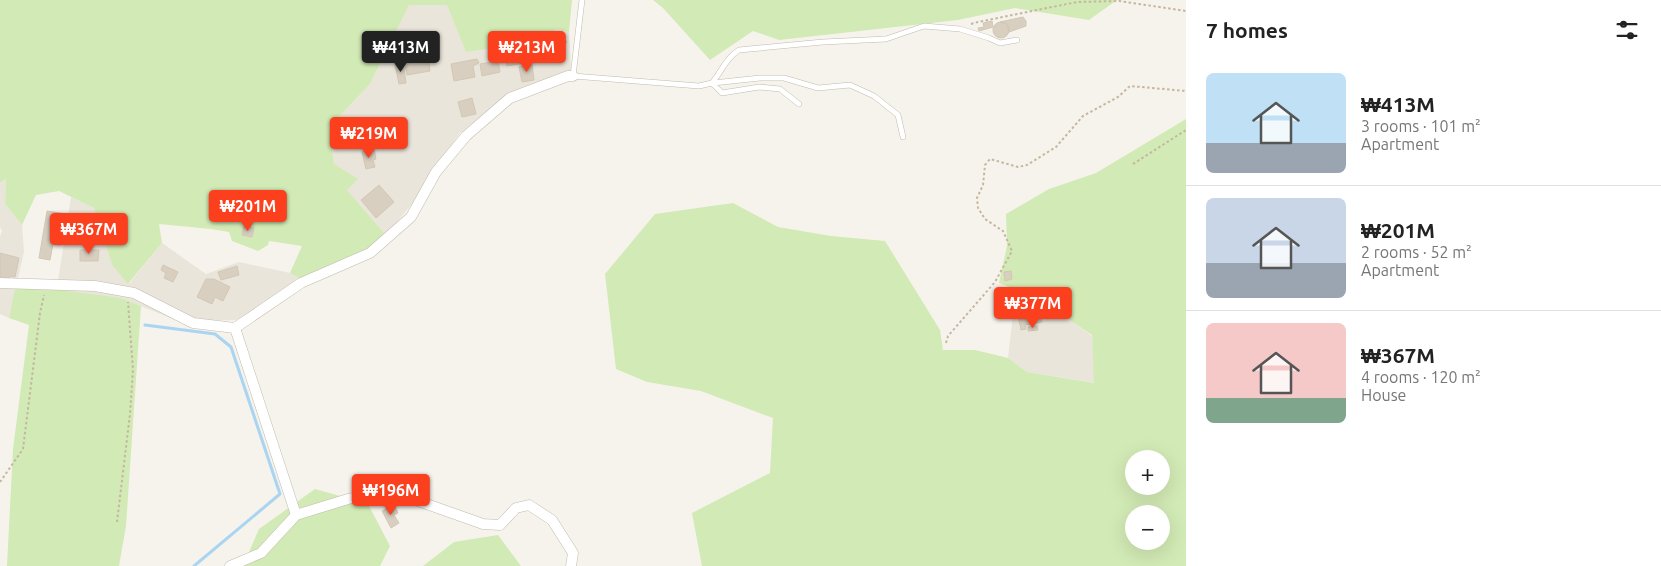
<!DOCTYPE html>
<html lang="en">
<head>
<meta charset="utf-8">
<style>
	body { margin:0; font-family:Ubuntu,sans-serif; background:#f6f6f6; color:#222; height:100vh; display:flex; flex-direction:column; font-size:19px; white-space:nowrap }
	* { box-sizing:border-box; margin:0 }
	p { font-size:16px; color:#767676 }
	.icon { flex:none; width:28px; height:28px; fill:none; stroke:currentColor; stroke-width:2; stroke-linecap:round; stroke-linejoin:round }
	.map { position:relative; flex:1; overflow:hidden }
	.panel { display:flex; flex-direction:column; background:#fff; width:475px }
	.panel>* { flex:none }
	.fabs { position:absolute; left:1125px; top:450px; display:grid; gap:10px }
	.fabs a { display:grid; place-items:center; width:45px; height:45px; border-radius:50%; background:#fff; box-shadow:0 5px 20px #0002; font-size:25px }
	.price { position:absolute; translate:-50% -42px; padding:0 11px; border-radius:5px; background:#fc3f1d; color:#fff; font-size:16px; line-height:32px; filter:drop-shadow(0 1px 2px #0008) }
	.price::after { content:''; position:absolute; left:50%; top:30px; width:15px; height:11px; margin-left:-8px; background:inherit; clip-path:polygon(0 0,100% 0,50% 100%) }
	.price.current { background:#222; color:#fff }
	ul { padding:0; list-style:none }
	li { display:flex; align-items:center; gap:15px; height:125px; padding:0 20px }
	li+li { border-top:1px solid #e0e0e0 }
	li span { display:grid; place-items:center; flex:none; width:140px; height:100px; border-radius:8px; color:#555 }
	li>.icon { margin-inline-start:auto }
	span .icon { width:60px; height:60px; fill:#fffc; stroke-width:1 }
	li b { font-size:21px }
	h2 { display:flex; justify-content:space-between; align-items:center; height:60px; padding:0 20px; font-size:21px }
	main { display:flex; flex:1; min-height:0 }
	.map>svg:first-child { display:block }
	.residential { fill:#eae5da }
	.green { fill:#d2eab5; fill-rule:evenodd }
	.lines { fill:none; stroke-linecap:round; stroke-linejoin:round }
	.stream { stroke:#a9d4f2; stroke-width:3 }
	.building { fill:#d8cfc1; stroke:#d3c7b4 }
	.service-casing { stroke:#c2bbae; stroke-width:6 }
	.minor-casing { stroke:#c2bbae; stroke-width:11 }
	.path { stroke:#c4b79f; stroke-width:2; stroke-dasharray:2.5 2.5; stroke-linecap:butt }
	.service { stroke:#fff; stroke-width:5 }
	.minor { stroke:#fff; stroke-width:10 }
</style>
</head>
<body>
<main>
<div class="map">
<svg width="1186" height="566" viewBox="0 0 1186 566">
	<rect width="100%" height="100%" fill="#f6f3ec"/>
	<path class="residential" d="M409,4L447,5L543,36L557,29L569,32L571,71L497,103L459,134L416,199L386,235L347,190L334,164L329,127L370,84Z
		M6,179L5,204L22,225L24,252L9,318L0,314V237L2,231L0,227V183Z
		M71,197L94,208L112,265L129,284L162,243L206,274L239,262L290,273L301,279L236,320L178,321L121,298L56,294Z
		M1016,289L1059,313L1092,336L1095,383L1027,372L1008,358Z"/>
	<path class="green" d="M0,0H572L569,32L557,29C529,44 497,47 466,52L447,5H409L370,84L329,127L334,164L358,179L347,190L386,235L369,250L301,279L290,273L302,246L269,241L268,245L258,251L232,241L229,232L211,229L159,224L162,243L128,284L112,265L94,208L59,191L36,195L22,225L5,204L6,179L0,183Z
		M653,0H1117L1089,20L1015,8L958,20L779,40L753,31L710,60L663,8Z
		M1186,119V566H702L692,513L770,473L773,418L701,391L647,382L616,369L605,274L655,214L733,203L778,227L831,236L885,241L940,330L943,350H975L1008,358L1027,372L1094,383L1092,335C1063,316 1033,295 999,283L1007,246L1006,214L1049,189L1096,173ZM1134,459H1161V486H1134ZM1134,514H1161V541H1134Z
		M16,284L121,298L141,306L126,526L119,566H7L13,449L29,325L9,318Z
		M315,489L368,504L390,546L380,566H243L259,529Z
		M498,535L521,566H423L454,542Z"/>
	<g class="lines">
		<path class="stream" d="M145,325L215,334L231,347L280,494L194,566"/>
	</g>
	<path class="building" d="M1023,17L1026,21V26L1009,32L1007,24L1000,22Z
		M992,21L993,27L979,31L978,28L984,27L983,23Z
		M993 30a8 8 0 1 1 16 0a8 8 0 1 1-16 0Z
		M559,34L567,42L560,48L557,44L559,42L555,38Z
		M376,36L388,44L382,55L369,47Z
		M549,39L553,47L536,57L532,49Z
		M522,48L524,63L507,66L505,51Z
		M477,59L479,63L473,66L475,77L454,81L451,64Z
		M429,60L430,71L407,75L405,64Z
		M498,61L500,72L482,76L480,64Z
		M403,62L406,83L399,84L395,64Z
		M532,65L534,80L522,82L519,67Z
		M472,98L476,114L462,117L458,102Z
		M374,149L376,159L373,160L375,167L366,169L362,152Z
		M379,185L394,202L376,218L361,200Z
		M47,211L66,214L60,245L53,244L50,260L39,258Z
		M244,226L254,228L252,237L242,235Z
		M80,250H99L98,261H80Z
		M0,253L19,258L15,277L10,276L9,280L0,278Z
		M163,265L178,272L173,282L164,278L166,273L161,270Z
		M237,266L239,275L221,280L218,272Z
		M1011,271L1012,279L1005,281L1004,272Z
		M206,279H214L230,287L223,301L215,297L212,304L197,297Z
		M1038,302L1042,322L1025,325L1026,329L1021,330L1016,307Z
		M1037,326L1038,330L1028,331V327Z
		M394,505L398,513L394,515L399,523L391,528L382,511Z"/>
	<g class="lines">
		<defs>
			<path id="service" d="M582,0L573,76L699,86L712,83C722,71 726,58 739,50L823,42L886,39L924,26L960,29L989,38L1000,43L1017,40
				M712,83L722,93L759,87L780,89L799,104
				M713,83L760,78H784L818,88L850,85L874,96L898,115L903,137"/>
			<path id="minor" d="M0,283L95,286L134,293L193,323L235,328L301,283L370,253L411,217L436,172L466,136L510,98L568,76H573
				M296,515L348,499L387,490L483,524L500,525L516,508L529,505L552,520L573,553L571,566
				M230,566L261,553L296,515L235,328"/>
		</defs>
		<use href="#service" class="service-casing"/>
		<use href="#minor" class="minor-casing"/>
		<path class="path" d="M971,24L978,22L1077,2L1119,1L1186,11
			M1133,164L1186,130
			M946,343L948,336L995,282L1012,251L1003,231L985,219L978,208L977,198L983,185L985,165L990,159L1018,167L1027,165L1056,147L1083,116L1118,97L1130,86L1186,91
			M0,482L23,449L40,313L44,295
			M117,522L130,414L133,370L128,302"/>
		<use href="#service" class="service"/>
		<use href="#minor" class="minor"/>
	</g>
</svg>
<div class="fabs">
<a>+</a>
<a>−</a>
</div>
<b class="price current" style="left:401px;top:73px">₩413M</b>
<b class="price" style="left:527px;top:73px">₩213M</b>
<b class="price" style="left:369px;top:159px">₩219M</b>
<b class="price" style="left:248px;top:232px">₩201M</b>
<b class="price" style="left:89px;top:255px">₩367M</b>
<b class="price" style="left:1033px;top:329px">₩377M</b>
<b class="price" style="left:391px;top:516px">₩196M</b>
</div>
<section class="panel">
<h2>7 homes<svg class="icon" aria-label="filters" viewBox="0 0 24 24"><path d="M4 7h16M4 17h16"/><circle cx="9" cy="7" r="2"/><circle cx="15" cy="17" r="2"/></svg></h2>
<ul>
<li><span style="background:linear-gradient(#bfe0f5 70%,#9aa5b1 0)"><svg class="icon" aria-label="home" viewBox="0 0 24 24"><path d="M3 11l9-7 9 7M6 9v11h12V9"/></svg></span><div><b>₩413M</b><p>3 rooms · 101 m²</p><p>Apartment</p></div></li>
<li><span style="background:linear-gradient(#c9d6e8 65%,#9aa5b1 0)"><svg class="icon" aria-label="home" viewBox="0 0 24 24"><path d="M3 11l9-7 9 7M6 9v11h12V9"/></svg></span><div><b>₩201M</b><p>2 rooms · 52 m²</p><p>Apartment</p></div></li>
<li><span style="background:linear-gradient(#f6c9c9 75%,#7fa58c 0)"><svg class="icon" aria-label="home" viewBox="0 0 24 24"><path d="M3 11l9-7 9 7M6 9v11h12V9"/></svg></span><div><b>₩367M</b><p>4 rooms · 120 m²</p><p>House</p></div></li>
</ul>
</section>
</main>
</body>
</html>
